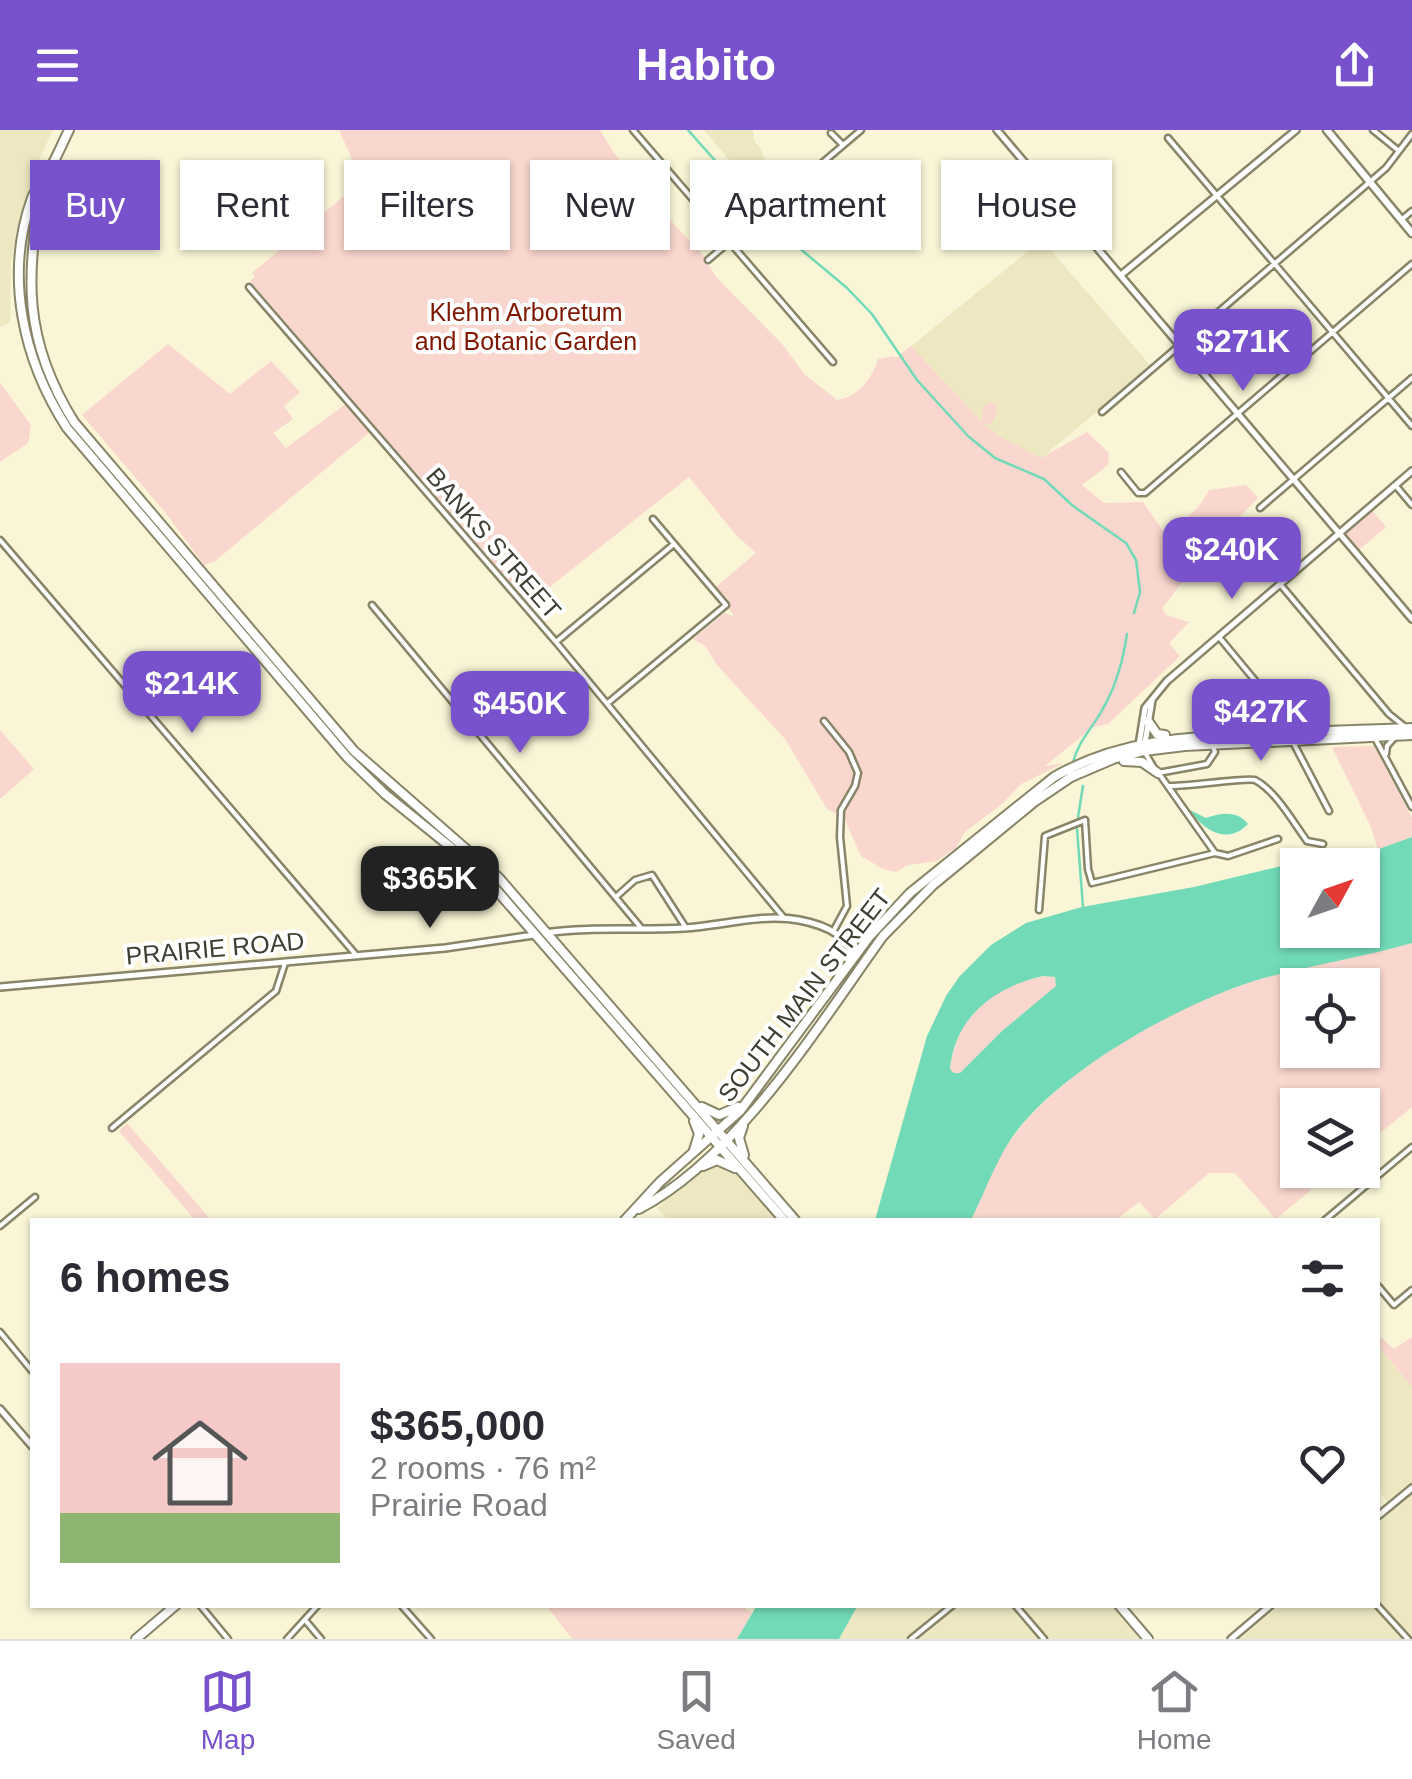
<!DOCTYPE html>
<html lang="en">
<head>
<meta charset="utf-8">
<style>
	body { margin:0; font-family:Arial,sans-serif; background:#f2f2f3; color:#2b2b33; height:100vh; display:flex; flex-direction:column; font-size:38px; white-space:nowrap }
	* { box-sizing:border-box; margin:0 }
	p { font-size:32px; color:#7c7c81 }
	.icon { flex:none; width:55px; height:55px; fill:none; stroke:currentColor; stroke-width:2; stroke-linecap:round; stroke-linejoin:round }
	.map { position:relative; flex:1; overflow:hidden }
	.panel { position:absolute; left:30px; top:1088px; width:1350px; height:390px; display:flex; flex-direction:column; background:#fff; border-radius:0px; box-shadow:0 2px 8px #0004 }
	.panel>* { flex:none }
	.hud { position:absolute; left:30px; top:30px; width:1352px; height:90px; display:flex; gap:20px }
	.needle { width:65px; rotate:50deg }
	.tools { position:absolute; left:1280px; top:718px; display:grid; gap:20px }
	.tools a { display:grid; place-items:center; width:100px; height:100px; border-radius:0px; background:#fff; box-shadow:0 2px 8px #0004; font-size:50px }
	.price { position:absolute; translate:-50% -85px; padding:0 22px; border-radius:20px; background:#7752cc; color:#fff; font-size:32px; line-height:65px; filter:drop-shadow(0 2px 5px #0008) }
	.price::after { content:''; position:absolute; left:50%; top:60px; width:30px; height:22px; margin-left:-15px; background:inherit; clip-path:polygon(0 0,100% 0,50% 100%) }
	.price.on { background:#222; color:#fff }
	ul { padding:0; list-style:none }
	li { display:flex; align-items:center; gap:30px; height:250px; padding:0 30px }
	li+li { border-top:2px solid #e1e1e2 }
	li span { display:grid; place-items:center; flex:none; width:280px; height:200px; border-radius:0px; color:#555 }
	li>.icon { margin-inline-start:auto }
	span .icon { width:120px; height:120px; fill:#fffc; stroke-width:1 }
	li b { font-size:42px }
	h2 { display:flex; justify-content:space-between; align-items:center; height:120px; padding:0 30px; font-size:42px }
	.tag { padding:0 35px; border-radius:0px; background:#fff; box-shadow:0 2px 8px #0004; font-size:35px; line-height:90px }
	.tag.on { background:#7752cc; color:#fff }
	header { display:flex; justify-content:space-between; align-items:center; height:130px; padding:0 30px; background:#7752cc; color:#fff; font-size:45px; font-weight:600 }
	.dock { display:flex; justify-content:space-around; align-items:center; height:140px; border-top:2px solid #e1e1e2; background:#fff; font-size:28px; color:#7c7c81 }
	.dock a { display:grid; justify-items:center; gap:5px }
	.dock .on { color:#7752cc }
	.map>svg:first-child { display:block }
	.built { fill:#ede8c2 }
	.green { fill:#fad7ce; fill-rule:evenodd }
	.water { fill:#72dab6; fill-rule:evenodd }
	.lines { fill:none; stroke-linecap:round; stroke-linejoin:round }
	.stream { stroke:#72dab6; stroke-width:2.5 }
	.minor-casing { stroke:#888569; stroke-width:9 }
	.tertiary-casing { stroke:#888569; stroke-width:10 }
	.secondary-casing { stroke:#888569; stroke-width:11 }
	.primary-casing { stroke:#888569; stroke-width:12 }
	.minor { stroke:#fff; stroke-width:4 }
	.tertiary { stroke:#fff; stroke-width:5 }
	.secondary { stroke:#fff; stroke-width:6 }
	.primary { stroke:#fff; stroke-width:8 }
	.labels { text-anchor:middle; stroke-width:8; stroke-linejoin:round; paint-order:stroke }
	.park-label { font-size:25px; fill:#7e1700; stroke:#fff }
	.street-label { font-size:25px; fill:#3f3e32; stroke:#fff }
</style>
</head>
<body>
<header><svg class="icon" aria-label="menu" viewBox="0 0 24 24"><path d="M4 6h16M4 12h16M4 18h16"/></svg>Habito<svg class="icon" aria-label="share" viewBox="0 0 24 24"><path d="M12 15V3M7 8l5-5 5 5M5 13v7h14v-7"/></svg></header>
<div class="map">
<svg width="1412" height="1509" viewBox="0 0 1412 1509">
	<rect width="100%" height="100%" fill="#f9f5d6"/>
	<path class="built" d="M0,0H53L39,30L16,108L11,134L10,192L0,197Z
		M704,0H753L754,11L761,19L770,44L754,60Z
		M1042,110L1151,236L1033,335L984,303L911,216Z
		M715,1034L727,1036L735,1043L776,1090H668L657,1078L704,1037Z
		M1378,1216L1412,1257V1509H1240L1280,1475H1378V1393L1393,1379L1378,1360Z
		M858,1475H1111L1140,1509H839Z"/>
	<path class="green" d="M339,0H600L614,23L658,77L704,126L716,147L783,215L805,245L837,270C858,267 872,249 878,229L894,226L896,228L911,216L981,291L984,276L989,272L996,274L997,283L992,293L984,294L997,305L1041,328L1087,302L1109,323L1108,335L1082,355L1104,373L1143,372L1163,401C1184,392 1198,381 1209,360L1246,355L1258,368L1209,419L1162,478L1166,485L1189,492L1169,513L1180,526L1108,594L1093,597L1045,636L1064,633L1021,654L1002,674L965,702L956,718L937,731L908,735L896,742L883,739L861,726L844,688L827,679L785,609L717,535L705,516L693,509L725,483L735,487L728,478V469L716,457L756,423L736,405L689,347L528,474L250,151L255,147L252,143L362,51Z
		M168,214L230,264L271,231L300,262L284,276L293,289L273,303L286,318L346,274L370,302L214,432L204,435L165,382L82,285Z
		M0,253L31,295L28,313L0,332Z
		M1372,380L1386,397L1358,421L1345,403Z
		M0,600L34,639L0,669Z
		M1374,616L1412,688V707L1378,720L1371,697L1332,617Z
		M1412,813V977L1363,1017L1362,975H1298V1040H1335L1276,1089L1235,1043H1209L1155,1089L1139,1072L1116,1090H970C984,1060 995,1029 1016,1003C1061,943 1164,882 1235,857C1292,837 1353,827 1412,813ZM1298,855H1362V920H1298Z
		M1043,846L1054,847L1057,856L1002,901L960,943H954L950,940C957,884 991,858 1043,846Z
		M127,993L211,1090H195L119,1001Z
		M1378,1205L1394,1219L1412,1207V1257L1378,1216Z
		M546,1475H740L752,1483L737,1509H572Z"/>
	<path class="water" d="M1190,680L1206,688C1221,683 1237,680 1248,694C1227,716 1203,700 1190,680Z
		M1412,707V813C1363,827 1313,835 1264,848C1186,870 1057,941 1011,1009C994,1035 985,1062 971,1090H875L927,906L946,866L959,847L991,815L1026,793L1082,777L1194,757L1319,727H1357ZM1362,735V800H1298V735ZM1043,846L1055,847L1056,856L1002,901L960,943H954L950,939C955,886 995,857 1043,846Z
		M757,1475H858L839,1509H737Z"/>
	<g class="lines">
		<path class="stream" d="M688,0L773,96L847,158L872,184L917,250L968,306L995,328L1044,349L1073,376L1126,413L1136,430L1140,462L1134,483
			M1073,632C1079,610 1091,600 1101,582C1115,559 1123,531 1127,504
			M1078,687L1083,656
			M1077,699L1083,777"/>
		<defs>
			<path id="minor" d="M633,0L833,232
				M1373,0L1399,21
				M831,3L843,15
				M1168,8L1412,296
				M774,38L793,57
				M1401,90L1412,81
				M708,130L861,0
				M249,157L556,512L784,788
				M1102,282L1386,38L1412,4
				M1121,342L1138,363H1145L1412,134
				M1396,356L1412,375
				M1260,378L1412,248
				M0,410L357,826
				M1280,454L1389,584L1404,596
				M372,475L642,799
				M1219,507L1286,588L1300,600
				M556,512L674,414
				M609,572L726,475L653,389
				M824,591L849,622L858,643L855,656L841,680L840,707L847,776L833,802
				M1376,610L1412,677
				M1294,614L1329,681
				M1144,621L1154,638
				M1386,624L1387,616L1395,607
				M1158,643L1207,634L1215,622L1213,617
				M1160,645L1215,723
				M1169,656C1185,657 1248,647 1255,650C1276,661 1293,692 1307,711L1323,714
				M617,766L635,750L652,745L686,798
				M1039,780L1045,706L1085,690L1088,739L1092,753L1215,723L1228,726L1278,709
				M112,998L276,861L285,833
				M1325,1090L1412,1017
				M0,1096L35,1067
				M1378,1156L1394,1175L1412,1160
				M0,1202L32,1241
				M200,1475L228,1509
				M401,1475L431,1509
				M1015,1475L1044,1509
				M1377,1475L1408,1509
				M305,1490L321,1509
				M287,1509L318,1475
				M911,1509L953,1475"/>
			<path id="tertiary" d="M997,0L1412,489
				M1121,145L1296,0
				M1145,613L1152,570
				M1139,615L1145,578L1167,551L1412,341
				M545,803C591,796 638,801 684,798C721,796 762,783 799,790C820,794 848,803 852,827
				M0,857L445,818L534,805
				M0,1279L32,1316
				M1378,1386L1412,1358
				M1231,1509L1271,1475"/>
			<path id="secondary" d="M1327,0L1412,103"/>
			<path id="primary" d="M69,0C61,16 54,34 44,49C40,56 35,60 32,68C4,146 23,230 67,298L347,627L385,664L479,740L784,1090
				M43,54C25,146 23,210 74,292L354,621L499,748L795,1090
				M1148,591L1157,604L1165,605
				M1124,631L1142,632L1158,643
				M702,977L719,985L738,977
				M694,991L699,1004L694,1020
				M743,996L739,1008L744,1025
				M703,1036L717,1030L735,1038
				M639,1079C738,1027 818,896 883,806L933,755L1034,672L1071,647L1113,629L1144,621L1185,616L1412,605
				M625,1090L660,1052L740,981L869,807L910,763L1054,647C1119,610 1184,607 1257,604C1308,601 1360,600 1412,598
				M1119,1475L1148,1509
				M136,1509L176,1475"/>
		</defs>
		<use href="#minor" class="minor-casing"/>
		<use href="#tertiary" class="tertiary-casing"/>
		<use href="#secondary" class="secondary-casing"/>
		<use href="#primary" class="primary-casing"/>
		<use href="#minor" class="minor"/>
		<use href="#tertiary" class="tertiary"/>
		<use href="#secondary" class="secondary"/>
		<use href="#primary" class="primary"/>
	</g>
	<g class="labels">
		<g class="park-label">
			<text x="526" y="191">Klehm Arboretum<tspan x="526" dy="29">and Botanic Garden</tspan></text>
		</g>
		<g class="street-label">
			<text transform="translate(494 413) rotate(49)" y="9">BANKS STREET</text>
			<text transform="translate(215 818) rotate(-5)" y="9">PRAIRIE ROAD</text>
			<text transform="translate(804 865) rotate(-52)" y="9">SOUTH MAIN STREET</text>
		</g>
	</g>
</svg>
<div class="tools">
<a><svg class="needle" viewBox="-14 -14 28 28"><path d="M0-13l5 13h-10z" fill="#e53935"/><path d="M0 13l5-13h-10z" fill="#7c7c81"/></svg></a>
<a><svg class="icon" aria-label="locate" viewBox="0 0 24 24"><circle cx="12" cy="12" r="6"/><path d="M12 2v4M12 18v4M2 12h4M18 12h4"/></svg></a>
<a><svg class="icon" aria-label="layers" viewBox="0 0 24 24"><path d="M12 4l9 5-9 5-9-5zM3 14l9 5 9-5"/></svg></a>
</div>
<b class="price" style="left:1243px;top:264px">$271K</b>
<b class="price" style="left:1232px;top:472px">$240K</b>
<b class="price" style="left:192px;top:606px">$214K</b>
<b class="price" style="left:520px;top:626px">$450K</b>
<b class="price" style="left:1261px;top:634px">$427K</b>
<b class="price on" style="left:430px;top:801px">$365K</b>
<div class="hud">
<a class="tag on">Buy</a>
<a class="tag">Rent</a>
<a class="tag">Filters</a>
<a class="tag">New</a>
<a class="tag">Apartment</a>
<a class="tag">House</a>
</div>
<section class="panel">
<h2>6 homes<svg class="icon" aria-label="filters" viewBox="0 0 24 24"><path d="M4 7h16M4 17h16"/><circle cx="9" cy="7" r="2"/><circle cx="15" cy="17" r="2"/></svg></h2>
<ul>
<li><span style="background:linear-gradient(#f6c9c9 75%,#8fb573 0)"><svg class="icon" aria-label="home" viewBox="0 0 24 24"><path d="M3 11l9-7 9 7M6 9v11h12V9"/></svg></span><div><b>$365,000</b><p>2 rooms · 76 m²</p><p>Prairie Road</p></div><svg class="icon" aria-label="heart" viewBox="0 0 24 24"><path d="M12 20l-8-8c-3-5 5-10 8-4 3-6 11-1 8 4z"/></svg></li>
</ul>
</section>
</div>
<nav class="dock">
<a class="on"><svg class="icon" aria-label="map" viewBox="0 0 24 24"><path d="M3 6l6-2 6 2 6-2v14l-6 2-6-2-6 2zM9 4v14M15 6v14"/></svg>Map</a>
<a><svg class="icon" aria-label="saved" viewBox="0 0 24 24"><path d="M7 4h10v16l-5-4-5 4z"/></svg>Saved</a>
<a><svg class="icon" aria-label="home" viewBox="0 0 24 24"><path d="M3 11l9-7 9 7M6 9v11h12V9"/></svg>Home</a>
</nav>
</body>
</html>
